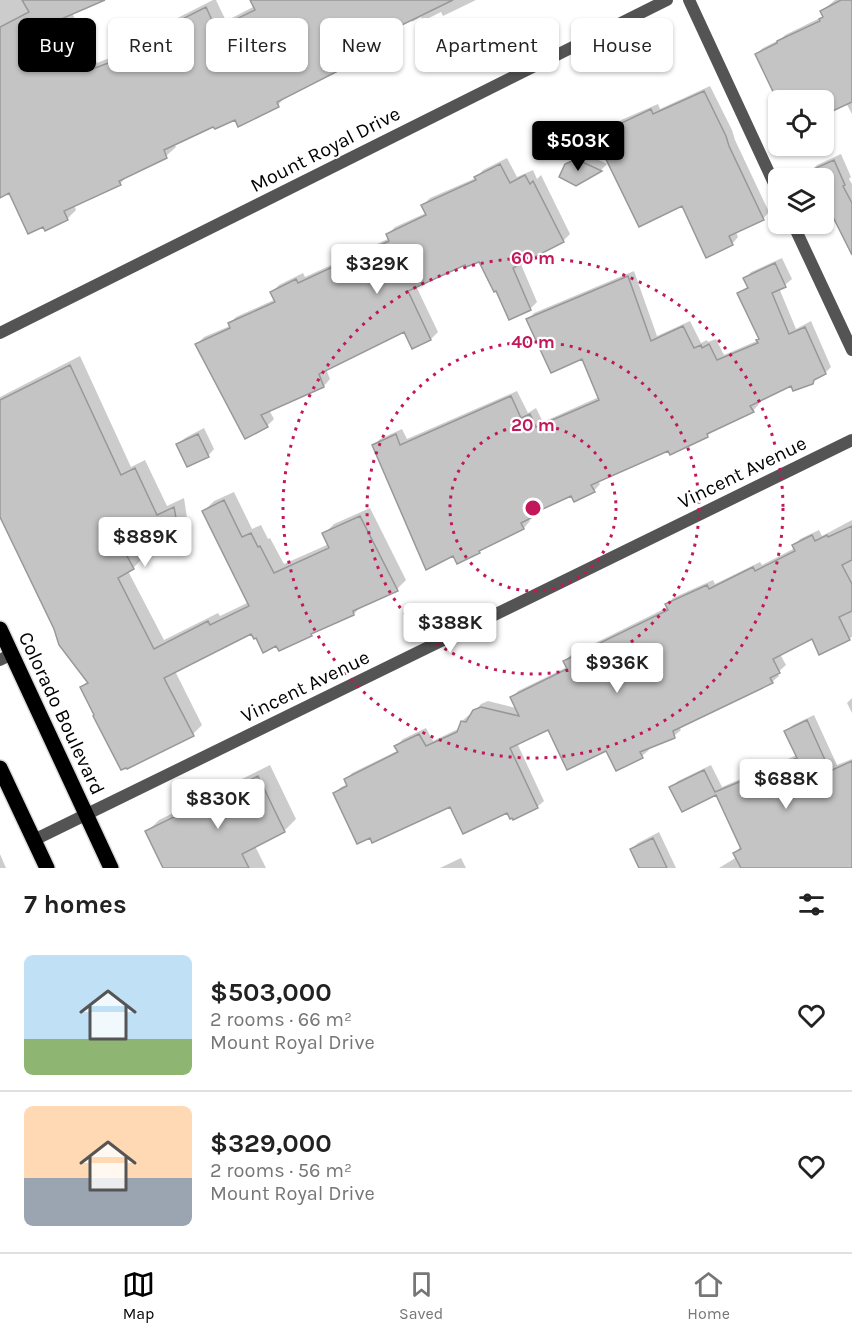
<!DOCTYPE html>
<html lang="en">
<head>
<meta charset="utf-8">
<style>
	body { margin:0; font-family:Karla,sans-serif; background:#f2f2f2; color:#222; height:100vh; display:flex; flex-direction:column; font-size:22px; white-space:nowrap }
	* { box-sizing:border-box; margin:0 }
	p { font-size:20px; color:#767676 }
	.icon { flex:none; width:33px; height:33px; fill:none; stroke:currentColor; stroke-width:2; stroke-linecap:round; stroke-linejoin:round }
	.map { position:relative; height:868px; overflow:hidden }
	.details { display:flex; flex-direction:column; background:#fff; flex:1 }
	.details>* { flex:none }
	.top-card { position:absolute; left:18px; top:18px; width:816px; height:54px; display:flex; gap:12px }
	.controls { position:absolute; left:768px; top:90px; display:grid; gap:12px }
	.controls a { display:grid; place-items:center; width:66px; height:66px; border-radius:9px; background:#fff; box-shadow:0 2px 4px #0004; font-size:30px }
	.price { position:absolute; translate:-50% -51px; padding:0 14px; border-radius:6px; background:#fff; color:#222; font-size:20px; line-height:39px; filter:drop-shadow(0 2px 3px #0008) }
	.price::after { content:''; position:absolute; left:50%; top:36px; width:18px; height:14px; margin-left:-9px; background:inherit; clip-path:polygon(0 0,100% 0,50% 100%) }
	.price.selected { background:#000; color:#fff }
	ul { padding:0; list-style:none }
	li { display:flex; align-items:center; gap:18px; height:150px; padding:0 24px }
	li+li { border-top:2px solid #e0e0e0 }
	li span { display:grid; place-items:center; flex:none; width:168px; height:120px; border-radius:9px; color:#555 }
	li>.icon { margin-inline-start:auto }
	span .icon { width:72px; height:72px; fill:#fffc; stroke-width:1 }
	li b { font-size:26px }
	h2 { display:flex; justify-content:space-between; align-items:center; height:72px; padding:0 24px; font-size:26px }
	.tag { padding:0 21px; border-radius:9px; background:#fff; box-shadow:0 2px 4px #0004; font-size:21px; line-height:54px }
	.tag.selected { background:#000; color:#fff }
	.menu { display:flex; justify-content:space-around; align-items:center; height:84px; border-top:2px solid #e0e0e0; background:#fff; font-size:16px; color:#767676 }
	.menu a { display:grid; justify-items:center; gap:3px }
	.menu .selected { color:#000 }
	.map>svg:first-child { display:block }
	.shadow { fill:#0003 }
	.building { fill:#c4c4c4; stroke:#989898; stroke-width:1.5 }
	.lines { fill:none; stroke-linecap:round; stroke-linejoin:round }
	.primary-casing { stroke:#dbdbdb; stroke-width:18 }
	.street { stroke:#545454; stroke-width:12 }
	.primary { stroke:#000; stroke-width:15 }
	.ring { fill:none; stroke:#c2185b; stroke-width:3; stroke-dasharray:3 6 }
	.labels { text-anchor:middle; stroke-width:4.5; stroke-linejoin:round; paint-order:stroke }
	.street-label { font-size:20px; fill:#000; stroke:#fff }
	.centre { fill:#c2185b; stroke:#fff; stroke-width:3 }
	.ring-label { font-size:18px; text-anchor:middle; font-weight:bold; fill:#c2185b; stroke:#fff; stroke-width:4.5; stroke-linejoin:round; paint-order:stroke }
</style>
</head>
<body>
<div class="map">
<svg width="852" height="868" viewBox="0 0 852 868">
	<rect width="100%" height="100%" fill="#fff"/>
	<path class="shadow" d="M0,0H87L72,13L97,63L134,48L133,46L142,36L213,0H216L226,21L255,6L252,0H476L443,16L441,12L423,21L421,17L412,22L411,19L350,48L355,57L346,66L287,95L278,105L214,125L174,144L176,147L166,156L129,174L120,184L74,205L76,210L67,219L10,191L0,188Z
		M835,0H852V114L846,103L824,113V100L778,102L756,54L763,48L781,39L785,35L824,16L822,11Z
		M710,86L732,130L735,140L769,212L763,219L736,232L738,237L732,244L682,204L604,152L610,145L621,140L615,127L621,120L658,104L660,109Z
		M584,153L607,164L601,170L576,184L567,165L573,158Z
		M841,154L851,177L849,179L852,184V221L840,227L824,195V178H814L811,171L817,165Z
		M507,158L517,177L533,170L537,179L541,175L570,234L563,241L520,262L537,302L530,309L497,289L479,260L466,262L416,286L438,332L431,339L405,330L326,369L330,379L324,386L269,410L274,419L267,426L197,344L204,337L230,326L229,324L236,317L276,299L272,292L279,285L303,273L305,277L390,238L388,234L395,227L426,213L423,205L430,198L476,178L483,170Z
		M782,258L792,279L785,285L779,288L796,329L811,321L831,367L825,373L819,376L812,382L792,384L757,401L759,404L753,411L714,430L707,436L669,449L598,481L600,484L594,491L571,494L539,510L528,518L530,521L524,528L484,547L479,551L458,562L373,446L380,439L402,429L407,439L517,391L528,413L536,408L543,422L599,397L583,357L528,320L534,313L634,271L657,336L690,321L701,343L707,340L708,342L716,339L724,355L759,340L760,339L739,294L748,286L745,279L751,272Z
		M80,356L131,467L145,460L167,506L184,498L187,518L177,528L138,549L143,558L133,568L128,571L164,640L218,613L220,616L249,602L204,511L214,501L234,492L252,529L261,525L268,539L270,538L284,564L329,544L324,534L334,524L370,508L406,580L397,589L362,605L354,614L277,644L256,636L252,632L175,671L202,725L193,734L82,687L88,681L55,629L0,511V397Z
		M204,428L214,449L208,456L178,444L185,438Z
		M852,520V637L820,653L812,637L780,654L786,665L777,673L779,676L772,682L679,727L681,730L674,736L648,748L649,750L642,756L617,769L607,749L549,729L517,743L544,801L537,807L508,811L335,793L341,787L348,784L346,780L352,773L399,750L396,746L403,739L426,728L433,741L460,728L462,721L469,715L471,716L481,704L488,701L516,708L512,698L518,691L567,667L564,662L571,655L668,607L667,605L673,598L713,580L715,584L760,562L762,565L795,548L794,546L800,539L819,530L822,536Z
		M852,698V713L847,703Z
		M814,715L837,765L852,759V868H719L737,857L735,853L741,846L717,793L671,787L678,781L711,765L722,787L797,755L786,731L793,725Z
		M270,765L296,819L284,831L255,846L266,868H164L147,832L159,820Z
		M659,832L676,868H641L631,849L638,843Z
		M0,854L6,868H0Z
		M461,858L466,868H440Z"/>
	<path class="building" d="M22,0H105L61,19L87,71L135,53L131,45L206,7L216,29L255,10L250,0H453L340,55L346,67L277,102L279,107L238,127L235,120L215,129L213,127L164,150L167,158L119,181L121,185L64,211L68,220L45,231L43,227L28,234L9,193L0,198V27L29,12Z
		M841,0H852V102L824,115V100H777L755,54L777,43V41L820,21L819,19L823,17L820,11Z
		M704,91L726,136L729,146L764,220L729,236L733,245L706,258L682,206L639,227L602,151L620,142L613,127L651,109L653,114Z
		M576,159L602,171L576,186L559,177L565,164Z
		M834,160L845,185L843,186L852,203V255L824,199V178H813L809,171Z
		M500,164L510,183L525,175L530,184L533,181L564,242L513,268L531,310L509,320L496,291L494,292L479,262L466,267L465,265L408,291L431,340L412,349L404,332L319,374L324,387L261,415L268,427L245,439L195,344L230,328L228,323L275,302L270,292L296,279L298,283L389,241L386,234L426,215L421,205L476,180L474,177Z
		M775,263L786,287L772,293L789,334L805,327L826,374L814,380L813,384L793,391L791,386L750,406L754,412L707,434L708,437L670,455L668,451L591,485L595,492L574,502L571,496L532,514L533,517L521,523L524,529L479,551L480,553L457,564L453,556L426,570L372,445L396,434L400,445L511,396L521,418L530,414L536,427L599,400L582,359L551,373L526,319L628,276L651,341L683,326L694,348L701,345L702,348L709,344L717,360L758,343L756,340L759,339L737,293L748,288L743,278Z
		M70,365L121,475L135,468L157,515L174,507L178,529L127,556L134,569L118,578L154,649L208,621L210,625L249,606L202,511L224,500L242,537L251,533L258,547L260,546L274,573L329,548L322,533L360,516L398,591L353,611L354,615L311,634L312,636L279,651L276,646L263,653L256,638L254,639L251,634L164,678L194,736L127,769L126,768L121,770L93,716L94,715L80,687L88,683L59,645L54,629L0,517V400Z
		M198,434L209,457L187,467L176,444Z
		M852,526V560L842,565L852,584V611L839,617L850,640L819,655L812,639L773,659L780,673L770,678L773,683L673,731L675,738L640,752L643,758L616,771L606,751L567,770L548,730L510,748L538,808L513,820L512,818L510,819L507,813L463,834L450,807L372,843L370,838L357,844L333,793L347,786L344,779L398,752L394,746L419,734L426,746L457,732L461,721L466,722L473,710L481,707L519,716L510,697L567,669L563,661L668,610L665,604L707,585L709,589L753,567L755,571L795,551L792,545L812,535L815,541L827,535L828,537Z
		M807,720L830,771L852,761V868H741L733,853L741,849L716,795L682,812L669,787L704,770L715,792L797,758L784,731Z
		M258,776L285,832L242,854L249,868H163L145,831Z
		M653,838L667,868H639L630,849Z"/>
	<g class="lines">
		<defs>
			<path id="primary" d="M0,629L111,868
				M0,768L47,868"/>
		</defs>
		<use href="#primary" class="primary-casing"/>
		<path class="street" d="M689,0L778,192
			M793,224L852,350
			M0,333L667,0
			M0,660L12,654
			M34,840L852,440"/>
		<use href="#primary" class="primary"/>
	</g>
	<g class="ring">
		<circle cx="533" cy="508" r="83"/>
		<circle cx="533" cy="508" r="166"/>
		<circle cx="533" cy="508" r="250"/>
	</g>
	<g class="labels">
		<g class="street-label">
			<text transform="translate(325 149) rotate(-27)" y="7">Mount Royal Drive</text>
			<text transform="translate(742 472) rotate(-26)" y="7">Vincent Avenue</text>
			<text transform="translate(305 686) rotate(-26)" y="7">Vincent Avenue</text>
			<text transform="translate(62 713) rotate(65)" y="7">Colorado Boulevard</text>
		</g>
	</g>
	<circle cx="533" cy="508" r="9" class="centre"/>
	<g class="ring-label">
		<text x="533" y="264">60 m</text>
		<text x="533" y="348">40 m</text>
		<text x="533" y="431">20 m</text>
	</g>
</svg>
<div class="controls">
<a><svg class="icon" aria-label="locate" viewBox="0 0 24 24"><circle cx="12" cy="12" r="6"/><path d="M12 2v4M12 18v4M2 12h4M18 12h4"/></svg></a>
<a><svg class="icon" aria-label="layers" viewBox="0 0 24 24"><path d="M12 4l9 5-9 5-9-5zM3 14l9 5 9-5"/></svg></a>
</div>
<b class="price selected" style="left:578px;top:172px">$503K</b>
<b class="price" style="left:377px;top:295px">$329K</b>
<b class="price" style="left:145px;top:568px">$889K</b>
<b class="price" style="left:450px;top:654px">$388K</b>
<b class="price" style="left:617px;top:694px">$936K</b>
<b class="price" style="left:786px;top:810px">$688K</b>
<b class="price" style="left:218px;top:830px">$830K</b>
<div class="top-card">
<a class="tag selected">Buy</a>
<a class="tag">Rent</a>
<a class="tag">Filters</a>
<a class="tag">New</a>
<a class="tag">Apartment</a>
<a class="tag">House</a>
</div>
</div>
<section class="details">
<h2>7 homes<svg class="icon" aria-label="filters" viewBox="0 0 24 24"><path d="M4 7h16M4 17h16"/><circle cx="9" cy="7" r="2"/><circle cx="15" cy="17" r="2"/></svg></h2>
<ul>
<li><span style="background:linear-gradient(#bfe0f5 70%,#8fb573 0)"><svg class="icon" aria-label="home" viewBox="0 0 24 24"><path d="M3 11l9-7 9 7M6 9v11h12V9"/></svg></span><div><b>$503,000</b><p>2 rooms · 66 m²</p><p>Mount Royal Drive</p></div><svg class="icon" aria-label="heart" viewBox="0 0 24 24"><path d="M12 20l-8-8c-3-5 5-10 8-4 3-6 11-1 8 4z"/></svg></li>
<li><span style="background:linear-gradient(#ffd9b3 60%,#9aa5b1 0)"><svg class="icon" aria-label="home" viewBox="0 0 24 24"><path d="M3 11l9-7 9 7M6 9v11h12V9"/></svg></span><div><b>$329,000</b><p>2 rooms · 56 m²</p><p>Mount Royal Drive</p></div><svg class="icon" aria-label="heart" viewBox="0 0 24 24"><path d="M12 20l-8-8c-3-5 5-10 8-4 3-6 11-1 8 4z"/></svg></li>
</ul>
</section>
<nav class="menu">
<a class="selected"><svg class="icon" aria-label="map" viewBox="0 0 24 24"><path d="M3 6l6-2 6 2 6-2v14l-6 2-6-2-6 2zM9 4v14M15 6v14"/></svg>Map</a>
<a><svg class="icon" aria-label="saved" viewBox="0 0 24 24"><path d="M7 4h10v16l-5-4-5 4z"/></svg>Saved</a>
<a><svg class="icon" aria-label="home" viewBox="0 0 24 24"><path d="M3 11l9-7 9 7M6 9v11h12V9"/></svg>Home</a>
</nav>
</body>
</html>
